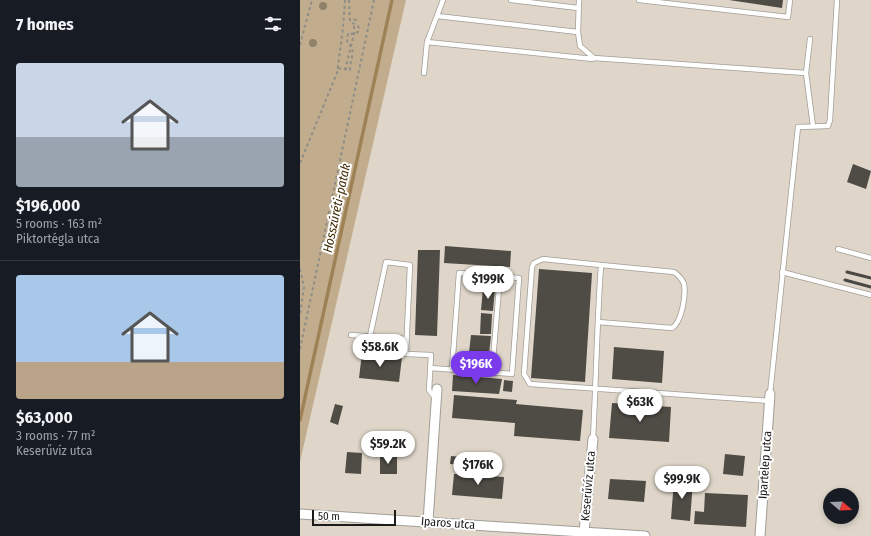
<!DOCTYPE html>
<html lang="en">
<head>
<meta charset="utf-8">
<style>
	body { margin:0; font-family:"Fira Sans Condensed",sans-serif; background:#20242c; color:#f1f3f6; height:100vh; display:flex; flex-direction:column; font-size:15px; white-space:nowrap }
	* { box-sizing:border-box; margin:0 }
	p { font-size:13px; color:#9ea1a6 }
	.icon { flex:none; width:22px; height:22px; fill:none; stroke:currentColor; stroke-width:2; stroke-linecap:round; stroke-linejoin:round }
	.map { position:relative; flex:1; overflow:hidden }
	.drawer { display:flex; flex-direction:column; background:#171b24; width:300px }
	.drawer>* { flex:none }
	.needle { width:26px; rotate:109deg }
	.tools { position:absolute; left:523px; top:488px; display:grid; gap:8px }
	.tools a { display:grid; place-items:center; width:36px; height:36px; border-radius:50%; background:#171b24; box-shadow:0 2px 6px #0003; font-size:20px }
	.scale { position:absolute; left:12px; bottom:10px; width:84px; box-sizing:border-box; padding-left:4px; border:2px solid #1c1b19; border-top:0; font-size:11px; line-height:14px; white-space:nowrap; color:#1c1b19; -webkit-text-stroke:3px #fff; paint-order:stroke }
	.price { position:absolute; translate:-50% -34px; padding:0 9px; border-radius:14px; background:#fff; color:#222; font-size:13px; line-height:26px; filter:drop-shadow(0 1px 2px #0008) }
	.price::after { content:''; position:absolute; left:50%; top:24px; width:12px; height:9px; margin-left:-6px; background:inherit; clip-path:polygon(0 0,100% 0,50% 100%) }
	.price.active { background:#7c3aed; color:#fff }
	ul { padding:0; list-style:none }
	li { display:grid; align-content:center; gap:8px; height:212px; padding:0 16px }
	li+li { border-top:1px solid #363941 }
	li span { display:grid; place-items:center; height:124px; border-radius:4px; color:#555 }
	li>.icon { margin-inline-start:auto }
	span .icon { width:72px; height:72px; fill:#fffc; stroke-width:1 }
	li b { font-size:17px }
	h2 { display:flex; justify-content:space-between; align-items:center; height:48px; padding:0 16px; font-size:17px }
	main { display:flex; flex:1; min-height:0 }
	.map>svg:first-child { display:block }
	.built { fill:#dfd6c9; fill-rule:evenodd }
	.green { fill:#c1ad8e }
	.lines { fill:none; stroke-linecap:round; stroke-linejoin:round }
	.stream { stroke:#9e8256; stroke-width:3.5 }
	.building { fill:#4f4c46 }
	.lane-casing { stroke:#a19d97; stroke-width:6 }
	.street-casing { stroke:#a19d97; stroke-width:11 }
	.path { stroke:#8f8d88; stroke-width:2; stroke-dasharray:3 3; stroke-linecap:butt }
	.lane { stroke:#fff; stroke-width:4.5 }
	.street { stroke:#fff; stroke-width:9 }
	.rail { stroke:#4a4845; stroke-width:3 }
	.tree { fill:#8f826a }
	.labels { text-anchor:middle; stroke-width:4; stroke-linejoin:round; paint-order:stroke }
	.street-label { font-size:12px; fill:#1c1b19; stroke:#fff }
	.water-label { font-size:13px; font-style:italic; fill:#412c06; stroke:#fff }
</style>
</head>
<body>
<main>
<section class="drawer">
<h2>7 homes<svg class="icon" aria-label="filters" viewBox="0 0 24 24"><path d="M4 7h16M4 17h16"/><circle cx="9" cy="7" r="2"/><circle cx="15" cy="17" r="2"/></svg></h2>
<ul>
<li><span style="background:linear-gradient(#c9d6e8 60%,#9aa5b1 0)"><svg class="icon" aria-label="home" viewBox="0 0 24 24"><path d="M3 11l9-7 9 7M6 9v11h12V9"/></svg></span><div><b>$196,000</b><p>5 rooms · 163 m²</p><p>Piktortégla utca</p></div></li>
<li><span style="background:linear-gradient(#a9c7e8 70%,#b9a48a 0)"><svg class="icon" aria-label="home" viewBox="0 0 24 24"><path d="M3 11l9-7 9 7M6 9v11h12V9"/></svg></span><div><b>$63,000</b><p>3 rooms · 77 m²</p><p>Keserűvíz utca</p></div></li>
</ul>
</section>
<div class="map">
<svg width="571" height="536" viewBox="0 0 571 536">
	<rect width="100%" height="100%" fill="#e6e2db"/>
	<path class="built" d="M106,0H571V536H0V462ZM530,495H552V517H530Z"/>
	<path class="green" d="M0,0H106L0,462Z"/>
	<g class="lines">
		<path class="stream" d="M0,420L92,0"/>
	</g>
	<path class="building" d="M429,0H483L482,8Z
		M553,164L571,171L566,189L547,182Z
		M145,246L211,251L210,267L144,263Z
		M118,250H140L137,336L115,335Z
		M239,269L292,273L285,382L231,378Z
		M183,288L195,289L193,311L181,310Z
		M181,313L192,314L191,334H180Z
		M171,335L191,336L188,363L168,361Z
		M314,347L364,351L362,383L312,379Z
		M62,353L102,357L99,382L59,378Z
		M153,375L202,379L199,394L152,391Z
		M204,380L213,381L212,392L203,391Z
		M154,395L217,400L216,404L283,410L280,441L214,436L215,423L152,418Z
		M312,403L371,407L369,442L309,438Z
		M35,404L43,406L38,425L30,422Z
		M47,452L62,453L61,474L45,473Z
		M425,454L445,456L443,476L423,474Z
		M80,455L97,456V474H80Z
		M151,456L162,457V465L150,464Z
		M154,474L204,477L202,499L152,495Z
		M310,479L346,481L344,502L308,499Z
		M374,480L393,481L390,521L371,519Z
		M405,493L448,495L446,527L394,524L395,511L404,512Z"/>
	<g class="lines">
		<defs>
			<path id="lane" d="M211,0L278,8
				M279,0L278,32L280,46L294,58L506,73
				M339,0L488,17L490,0
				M137,16L278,32
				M510,39L506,73L513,126
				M127,42L293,59
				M124,73L127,42L143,0
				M538,249L571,258
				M482,272L571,295
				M298,322L372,328C382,322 386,295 384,284C382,278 378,275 374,272L301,265
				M51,335L106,339
				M70,336L86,262L110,265L106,354L131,355L129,390L136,399
				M130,368L212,374L219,278L159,273L152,369
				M192,372L200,276
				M470,394L498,127L528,126L530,120L537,0
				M293,439C296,381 297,323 301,265L243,259L234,263L232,267L224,374L230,384L470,401"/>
			<path id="street" d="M0,514L345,536
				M128,522L137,389
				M284,532L293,439
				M460,536L470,394"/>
		</defs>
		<use href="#lane" class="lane-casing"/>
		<use href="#street" class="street-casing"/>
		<path class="path" d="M49,0L50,21L54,24L56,20L51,19
			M0,45L12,0
			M38,68L50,70C49,61 58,49 47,43L48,33L54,34L58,32L59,28L56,23
			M45,70L54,34V24
			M0,163L37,73L43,28L45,0
			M0,269L4,287L0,315
			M0,349L74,0"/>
		<use href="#lane" class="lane"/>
		<use href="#street" class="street"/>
		<path class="rail" d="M547,272L571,278
			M545,280L571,287"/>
	</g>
	<g class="tree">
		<circle cx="23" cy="6" r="4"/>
		<circle cx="13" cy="43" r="4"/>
	</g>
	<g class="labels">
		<g class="street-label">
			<text transform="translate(465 465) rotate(-86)" y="4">Ipartelep utca</text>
			<text transform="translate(288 486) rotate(-85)" y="4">Keserűvíz utca</text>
			<text transform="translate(148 523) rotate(4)" y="4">Iparos utca</text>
		</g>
		<g class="water-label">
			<text transform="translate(36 208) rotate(-78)" y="5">Hosszúréti-patak</text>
		</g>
	</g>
</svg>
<div class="tools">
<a><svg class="needle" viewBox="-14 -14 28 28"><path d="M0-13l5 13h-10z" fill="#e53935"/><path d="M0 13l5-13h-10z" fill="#9ea1a6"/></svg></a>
</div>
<div class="scale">50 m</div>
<b class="price" style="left:188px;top:300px">$199K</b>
<b class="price" style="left:80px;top:368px">$58.6K</b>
<b class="price active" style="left:176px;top:385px">$196K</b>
<b class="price" style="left:340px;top:423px">$63K</b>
<b class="price" style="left:88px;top:465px">$59.2K</b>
<b class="price" style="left:178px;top:486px">$176K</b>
<b class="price" style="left:382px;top:500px">$99.9K</b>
</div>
</main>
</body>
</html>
